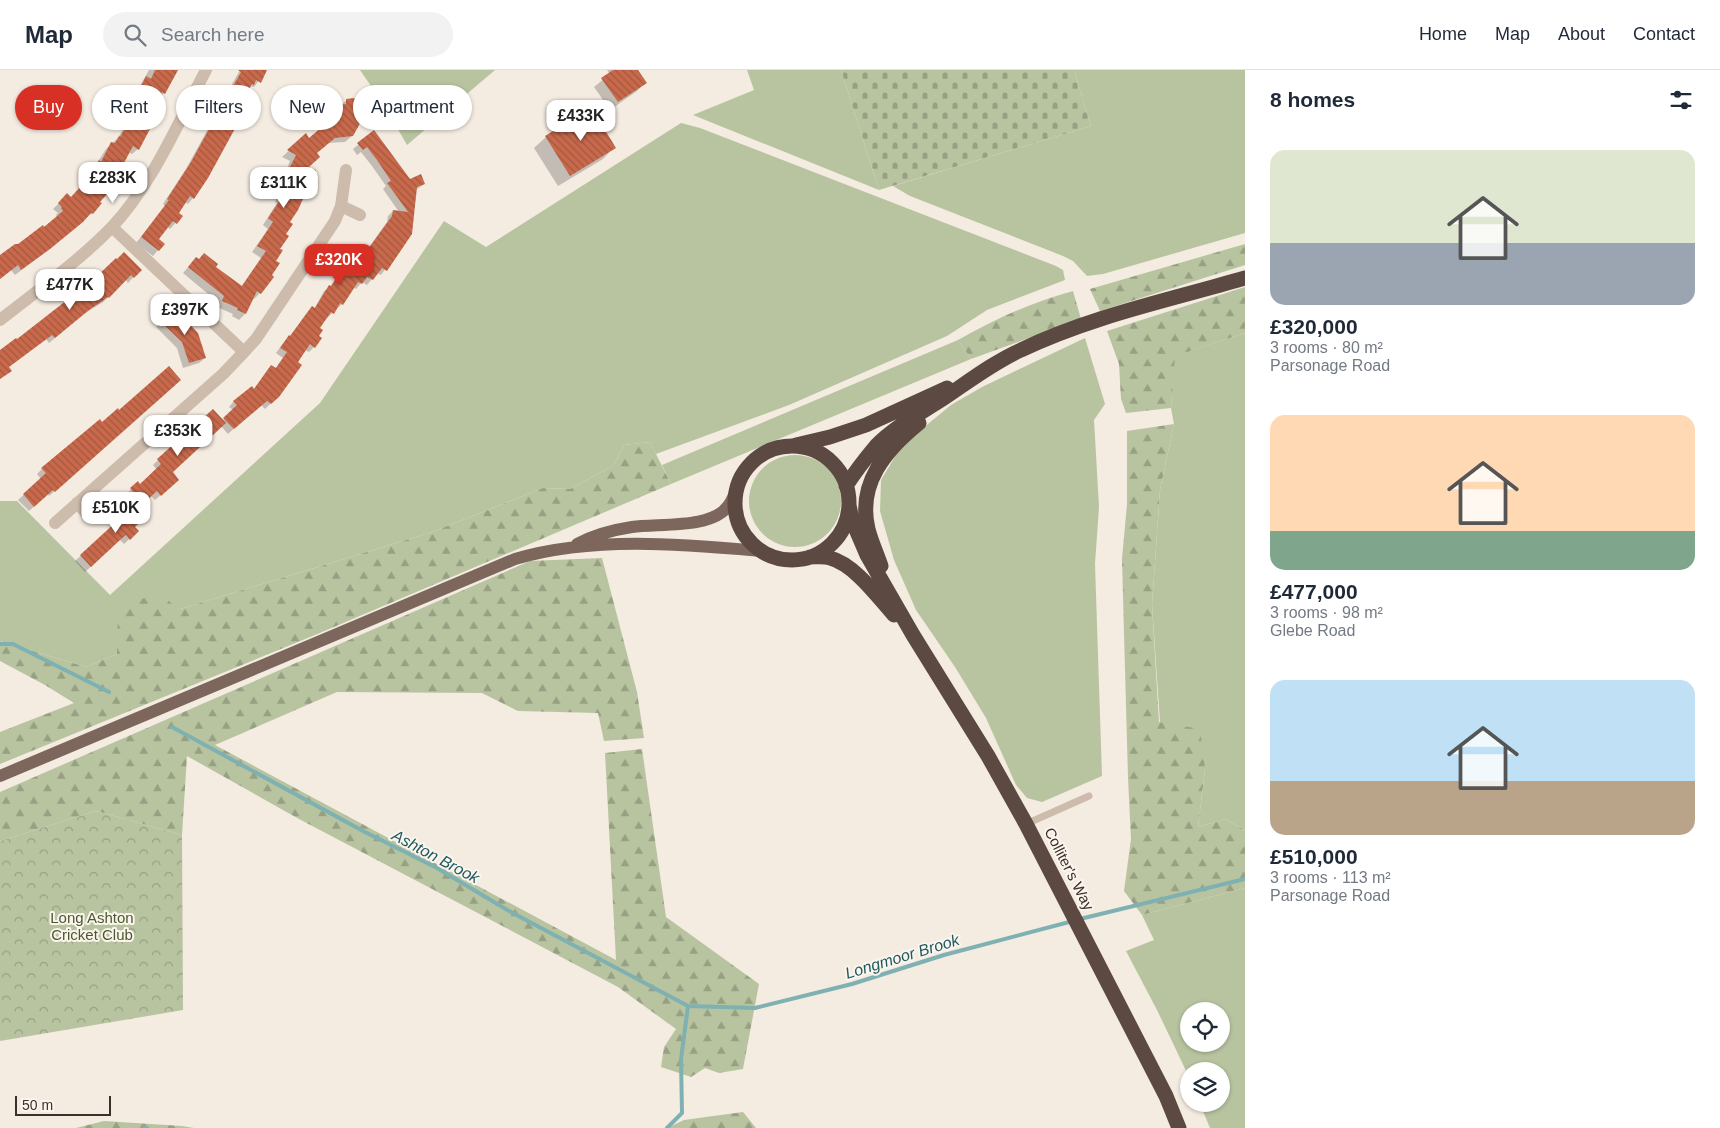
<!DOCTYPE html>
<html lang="en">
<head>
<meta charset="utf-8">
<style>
	body { margin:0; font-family:Arial,sans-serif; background:#f2f2f3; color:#1f2937; height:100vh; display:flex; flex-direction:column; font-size:19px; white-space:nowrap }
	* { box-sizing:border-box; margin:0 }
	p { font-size:16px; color:#747a83 }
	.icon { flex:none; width:28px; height:28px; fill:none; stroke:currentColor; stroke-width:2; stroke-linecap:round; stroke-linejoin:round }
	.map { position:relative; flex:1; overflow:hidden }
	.sheet { display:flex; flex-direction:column; background:#fff; width:475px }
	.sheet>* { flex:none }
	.hud { position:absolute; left:15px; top:15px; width:475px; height:45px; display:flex; gap:10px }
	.controls { position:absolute; left:1180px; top:932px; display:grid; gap:10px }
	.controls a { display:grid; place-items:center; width:50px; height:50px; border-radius:50%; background:#fff; box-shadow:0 1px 4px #0004; font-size:25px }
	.scale { position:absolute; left:15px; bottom:12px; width:96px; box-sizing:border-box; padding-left:5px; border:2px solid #3b302b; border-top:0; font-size:14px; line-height:18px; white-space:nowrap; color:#3b302b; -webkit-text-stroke:4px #fbf5ee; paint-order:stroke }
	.price { position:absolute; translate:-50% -42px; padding:0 11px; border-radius:10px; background:#fff; color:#222; font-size:16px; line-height:32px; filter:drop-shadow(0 1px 2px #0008) }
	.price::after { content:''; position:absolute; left:50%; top:30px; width:15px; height:11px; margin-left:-8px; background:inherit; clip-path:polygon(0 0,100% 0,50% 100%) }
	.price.on { background:#d93025; color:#fff }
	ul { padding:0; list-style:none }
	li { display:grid; align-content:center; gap:10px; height:265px; padding:0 25px }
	li span { display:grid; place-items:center; height:155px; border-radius:15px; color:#555 }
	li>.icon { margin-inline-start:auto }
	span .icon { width:90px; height:90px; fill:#fffc; stroke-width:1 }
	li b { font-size:21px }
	h2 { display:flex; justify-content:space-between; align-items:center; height:60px; padding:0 25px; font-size:21px }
	.chip { padding:0 18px; border-radius:22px; background:#fff; box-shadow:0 1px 4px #0004; font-size:18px; line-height:45px }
	.chip.on { background:#d93025; color:#fff }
	header { display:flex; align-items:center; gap:30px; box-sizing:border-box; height:70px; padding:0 25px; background:#fff; border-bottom:1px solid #e0e1e3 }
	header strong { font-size:24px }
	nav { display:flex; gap:28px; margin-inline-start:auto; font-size:18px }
	.search { width:350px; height:45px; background:#f2f2f3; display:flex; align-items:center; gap:12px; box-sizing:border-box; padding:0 18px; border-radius:28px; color:#747a83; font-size:19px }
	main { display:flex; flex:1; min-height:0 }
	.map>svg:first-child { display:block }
	.grass { fill:#b8c4a0; fill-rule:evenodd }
	.forest { fill:url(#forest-firs) }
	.cemetery { fill:url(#cemetery-stones) }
	.park { fill:url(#park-crowns) }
	.shadow { fill:#0003 }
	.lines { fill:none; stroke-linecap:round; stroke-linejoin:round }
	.stream { stroke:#7fb0b2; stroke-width:4 }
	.building { fill:url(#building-back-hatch) }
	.lane { stroke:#cdbbac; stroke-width:7 }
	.street { stroke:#cdbbac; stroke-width:12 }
	.primary { stroke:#7d675c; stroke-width:12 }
	.highway { stroke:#5c4a42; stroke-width:15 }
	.labels { text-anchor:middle; stroke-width:4; stroke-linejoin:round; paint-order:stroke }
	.street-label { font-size:15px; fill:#3b302b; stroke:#fbf5ee }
	.park-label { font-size:15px; fill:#4a5a2e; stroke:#fbf5ee }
	.water-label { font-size:16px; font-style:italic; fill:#1f5a5e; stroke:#fbf5ee }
</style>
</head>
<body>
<header>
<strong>Map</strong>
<div class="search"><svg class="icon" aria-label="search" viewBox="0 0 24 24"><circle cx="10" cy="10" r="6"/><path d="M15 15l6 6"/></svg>Search here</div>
<nav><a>Home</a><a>Map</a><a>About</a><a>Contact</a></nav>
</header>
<main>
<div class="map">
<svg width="1245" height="1058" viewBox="0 0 1245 1058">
	<defs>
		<pattern id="forest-firs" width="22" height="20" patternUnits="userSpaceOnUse" patternTransform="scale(1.25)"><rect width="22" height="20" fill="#b8c4a0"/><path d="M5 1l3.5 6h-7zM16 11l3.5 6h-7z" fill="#97a083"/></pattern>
		<pattern id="cemetery-stones" width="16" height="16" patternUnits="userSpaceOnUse" patternTransform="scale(1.25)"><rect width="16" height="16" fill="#b8c4a0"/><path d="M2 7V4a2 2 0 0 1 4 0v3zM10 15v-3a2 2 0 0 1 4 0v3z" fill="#97a083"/></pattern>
		<pattern id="park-crowns" width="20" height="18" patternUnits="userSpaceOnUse" patternTransform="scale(1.25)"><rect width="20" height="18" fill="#b8c4a0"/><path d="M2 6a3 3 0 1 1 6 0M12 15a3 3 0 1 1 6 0" fill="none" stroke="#97a083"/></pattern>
		<pattern id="building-back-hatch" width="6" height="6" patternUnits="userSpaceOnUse" patternTransform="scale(1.25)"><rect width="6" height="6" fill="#c8694b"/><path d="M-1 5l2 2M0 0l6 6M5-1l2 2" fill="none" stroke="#a4573f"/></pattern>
	</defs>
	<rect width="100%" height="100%" fill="#f4ebe1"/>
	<path class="grass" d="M360,0H495L407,75L384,35Z
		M747,0H841L879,120L693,45L754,20Z
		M1074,0H1245V163L1103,204L1087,206L1073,191L1063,186L910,126L893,116L1091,56Z
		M681,53L700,58L1056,196L1063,200L1065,210L987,240L947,266L789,335L656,384L650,372L624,375L614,395L570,419L543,418L432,462L177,540L117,584L86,597L0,571V431H17L110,525L320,333L444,151L486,177Z
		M1245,263V760L1225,749L1198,757L1205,699L1160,652L1152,535L1160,420L1174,354L1171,338L1174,286Z
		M1085,268L1105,334L1094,350L1099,437L1095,494L1102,706L1042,732L1027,728L1016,715L986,648L955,597L916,540L894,490L880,441L881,410L896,385L917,363L951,335L982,317Z
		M958,270L971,289L671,414L662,395Z
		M749 431a46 46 0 1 1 92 0a46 46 0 1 1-92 0Z
		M1245,818V1058H1210L1200,1034H1221V1001H1189V1007L1158,942L1126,881L1154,870L1142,845ZM1189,941H1221V974H1189Z"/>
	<path class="forest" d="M1245,174V195L1100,241L1090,219Z
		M1245,217V263L1175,286L1171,338L1126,343L1121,329L1119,294L1107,261Z
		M1073,221L1081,249L971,289L958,270C997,248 1030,233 1073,221Z
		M1174,354L1160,420L1152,535L1159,652L1200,659L1205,699L1198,757L1225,749L1245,760V818L1142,845L1124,821L1131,769L1128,708L1122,489L1127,434V361Z
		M650,372L671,414L315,565L0,694V662L74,633L45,615L0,591V571L86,597L117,584L118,534L163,524L177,540L432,462L543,418L570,419L614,395L624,375Z
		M602,488L637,622L644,668L604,671L598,643L518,641L482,623L337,622L215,675L616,890L605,683L642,679L666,847L759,914L743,999L719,1003L705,998L691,1007L661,997L664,977L676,959L618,917L299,749L187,686L182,765L96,741L0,771V722L530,491Z
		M743,1042L756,1058H667L684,1050Z
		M104,1051L182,1056L194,1058H76Z"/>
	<path class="cemetery" d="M841,0H1074L1091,56L879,120Z"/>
	<path class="park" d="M96,741L182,765L183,940L0,971V771Z"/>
	<path class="shadow" d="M149,0H178L164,23L159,29L157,28L150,40L138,79L132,84L128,82L92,143L43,184L15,205L11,200L0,209V186L44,159L58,147L56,145L58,143L53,139L67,125L71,128L85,112L106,79L118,68L128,50L134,45H136L146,26L137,21Z
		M240,0H267L254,17L251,16L248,19L193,128L188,134L185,132L177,144L181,147L170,159L167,156L157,169L163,174L153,186L136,173L165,136L163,134L186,99L209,57L220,30L227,23Z
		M607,0H636L645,13L637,21L610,40L594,17L610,4Z
		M347,30L352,66L345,72L327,73L316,83L307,97L284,164L260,223L254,229L252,228L245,244L239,250L232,246L233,244L217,237L219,233L183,203L190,195L215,198L241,217L261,188L252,182L268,159L263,155L277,133L275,132L287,105L285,103L290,91L282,87L306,65L309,69L324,56V54L331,48L330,42Z
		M374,62L410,110L424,114L416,120L411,163L381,205L377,203L367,215L362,212L356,219L353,217L342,234L327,248L326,247L318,258L314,277L309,282L305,280L278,326L265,339L261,335L253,343L252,342L228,364L221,356L171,402L172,415L155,430L151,426L139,436L134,457L138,461L124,474L120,470L85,502L75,491L124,446L122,443L133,433L125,425L138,413L140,416L157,400L153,395L158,390L222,351L233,340L229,337L234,331L253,320L271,296L275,299L283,288L276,283L284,272L290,267L307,243L312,237L314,239L324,221L330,217L339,204L344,199L345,200L353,189L358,184L362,187L387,152L388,146L393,141L399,142L383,119L386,116L372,96L361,82L357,85L353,79Z
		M546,67L614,77L603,89L558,116L534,78Z
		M140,200L128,213L125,209L103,232L82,245L49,273L46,269L8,297L0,309V281L17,271L95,210Z
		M168,239L205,288L199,293L183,298L177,278L156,257L159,254L157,251Z
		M175,315L49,426L48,424L29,441L18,430L41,409L37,404L42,399L102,354L119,341Z"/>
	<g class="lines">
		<path class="stream" d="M0,574H13L109,622
			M172,657L363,761L437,798L509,841L688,936
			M1080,849L1245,809
			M144,1058H147
			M667,1058L682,1043L681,989L688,936L755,938L852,914L944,885L1073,851"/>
	</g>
	<path class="building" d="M155,0H178L165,24L162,22L152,39L154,40L146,55L151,57L139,80L133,76L108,123L100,132L102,133L93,144L91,143L83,152L50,179L21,200L18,195L0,209V185L15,174H18L43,155L44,157L63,141L61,138L62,137L58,133L67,123L71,127L91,105L99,90L101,92L111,72L115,73L119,66L120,67L134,43L138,45L150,20L141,16L146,6L151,9Z
		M238,0H267L261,13L256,10L254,15L252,14L238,39L244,42L208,108L194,129L190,126L179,143L183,146L177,154L173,151L159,169L165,174L159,181L141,167L169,130L167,129L191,92L214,50L225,23L227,24L229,20H231L241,2Z
		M613,0H638L647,13L618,32L601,8Z
		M363,27L372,32L353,66L335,68L317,83L320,87L309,97L316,100L298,140L290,152L293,154L286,164L289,166L280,179L283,180L276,191L280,193L272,205L274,207L261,224L257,221L246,244L237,240L238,238L222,231L224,226L188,197L196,187L199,189L204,183L218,194L216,197L242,216L266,181L257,176L273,152L268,148L282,127L280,125L292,98L290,97L296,85L287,80L306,63L309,68L330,50V47L337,46L336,35L346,34V29Z
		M591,37L616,78L570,106L545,66Z
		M374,60L410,109L421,104L425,114L417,117L412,164L387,201L382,198L373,210L367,207L362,214L358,212L343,235L340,233L334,244L331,242L320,258L323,260L319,266L322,268L315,278L310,274L298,292L302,295L279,327L271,334L267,331L234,359L223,348L237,335L233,331L252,316L254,319L271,295L276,298L287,282L280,278L289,265L290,266L312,236L315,238L329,215L331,216L344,197L346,199L358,183L363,186L392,146L393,140L408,142L387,113L391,111L377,90L367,77L363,80L357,73Z
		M124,182L142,200L134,208L131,205L109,228L108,227L89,240L55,268L52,265L9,297L12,301L0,309V280L16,268L17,269L94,209L116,188L117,189Z
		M168,238L181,251L184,248L198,263L206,288L189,293L182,272L160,251L164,248L161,245Z
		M169,296L181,310L55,422L53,420L34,437L23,424L46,403L41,398L100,349L102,352L118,338L119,340Z
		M213,339L226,353L173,402L179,410L161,426L157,421L143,434L130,418L138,411L140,414L161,394L157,389Z
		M134,430L148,444L135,457L139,461L130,470L126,465L121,469L91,497L80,485L129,440L127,437Z"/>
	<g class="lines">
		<path class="lane" d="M1026,754L1089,726"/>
		<path class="street" d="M341,136L360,145
			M112,157L244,282
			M0,250C38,220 78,192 112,157C153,113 178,53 206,0
			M77,433L88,445
			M55,453L223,304L244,282L256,269L335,151L341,136L346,100"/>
		<path class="primary" d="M577,474C594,465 612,460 632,457C658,453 712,459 728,436C734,429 737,416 740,408
			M0,706L515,489C593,466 681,474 761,481"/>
		<path class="highway" d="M796,375L830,367L866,355L947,318
			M735 433a57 57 0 1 1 114 0a57 57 0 1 1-114 0Z
			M846,416C855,402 865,389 876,376C894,357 921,343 944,328C968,312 994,292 1021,280C1092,246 1170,230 1245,208
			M849,435L852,450L867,485L913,565L988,686L1026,754L1166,1026L1179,1058
			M810,487C817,487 824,486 830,488C854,494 878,527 894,545
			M881,496C877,484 871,471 868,459C857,413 886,380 919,353"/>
	</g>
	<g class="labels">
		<g class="street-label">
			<text transform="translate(1069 799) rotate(63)" y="5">Colliter's Way</text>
		</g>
		<g class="park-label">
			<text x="92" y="853">Long Ashton<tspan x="92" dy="17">Cricket Club</tspan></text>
		</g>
		<g class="water-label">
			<text transform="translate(436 786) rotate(28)" y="6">Ashton Brook</text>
			<text transform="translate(902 886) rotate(-17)" y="6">Longmoor Brook</text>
		</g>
	</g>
</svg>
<div class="controls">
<a><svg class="icon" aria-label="locate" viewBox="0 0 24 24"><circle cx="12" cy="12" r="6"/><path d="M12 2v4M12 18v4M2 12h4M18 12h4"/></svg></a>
<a><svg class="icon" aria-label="layers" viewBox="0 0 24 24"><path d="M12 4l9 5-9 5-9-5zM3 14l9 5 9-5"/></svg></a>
</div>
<div class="scale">50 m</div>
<b class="price" style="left:581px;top:72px">£433K</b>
<b class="price" style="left:113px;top:134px">£283K</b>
<b class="price" style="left:284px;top:139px">£311K</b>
<b class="price on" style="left:339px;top:216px">£320K</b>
<b class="price" style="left:70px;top:241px">£477K</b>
<b class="price" style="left:185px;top:266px">£397K</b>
<b class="price" style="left:178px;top:387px">£353K</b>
<b class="price" style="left:116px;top:464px">£510K</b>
<div class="hud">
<a class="chip on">Buy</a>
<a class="chip">Rent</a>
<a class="chip">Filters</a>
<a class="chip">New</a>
<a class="chip">Apartment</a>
</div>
</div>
<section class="sheet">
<h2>8 homes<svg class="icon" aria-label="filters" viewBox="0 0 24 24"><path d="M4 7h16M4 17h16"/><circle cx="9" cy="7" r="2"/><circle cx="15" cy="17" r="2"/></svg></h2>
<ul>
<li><span style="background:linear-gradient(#dfe7d0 60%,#9aa5b1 0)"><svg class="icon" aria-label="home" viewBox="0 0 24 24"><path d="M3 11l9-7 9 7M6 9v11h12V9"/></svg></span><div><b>£320,000</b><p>3 rooms · 80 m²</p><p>Parsonage Road</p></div></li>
<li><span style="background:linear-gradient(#ffd9b3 75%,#7fa58c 0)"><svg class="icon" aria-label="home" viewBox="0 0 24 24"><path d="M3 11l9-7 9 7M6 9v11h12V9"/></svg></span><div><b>£477,000</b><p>3 rooms · 98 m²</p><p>Glebe Road</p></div></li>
<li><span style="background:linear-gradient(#bfe0f5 65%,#b9a48a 0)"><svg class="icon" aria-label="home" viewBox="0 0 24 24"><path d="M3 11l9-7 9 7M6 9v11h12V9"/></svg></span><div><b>£510,000</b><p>3 rooms · 113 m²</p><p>Parsonage Road</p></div></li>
</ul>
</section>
</main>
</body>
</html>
